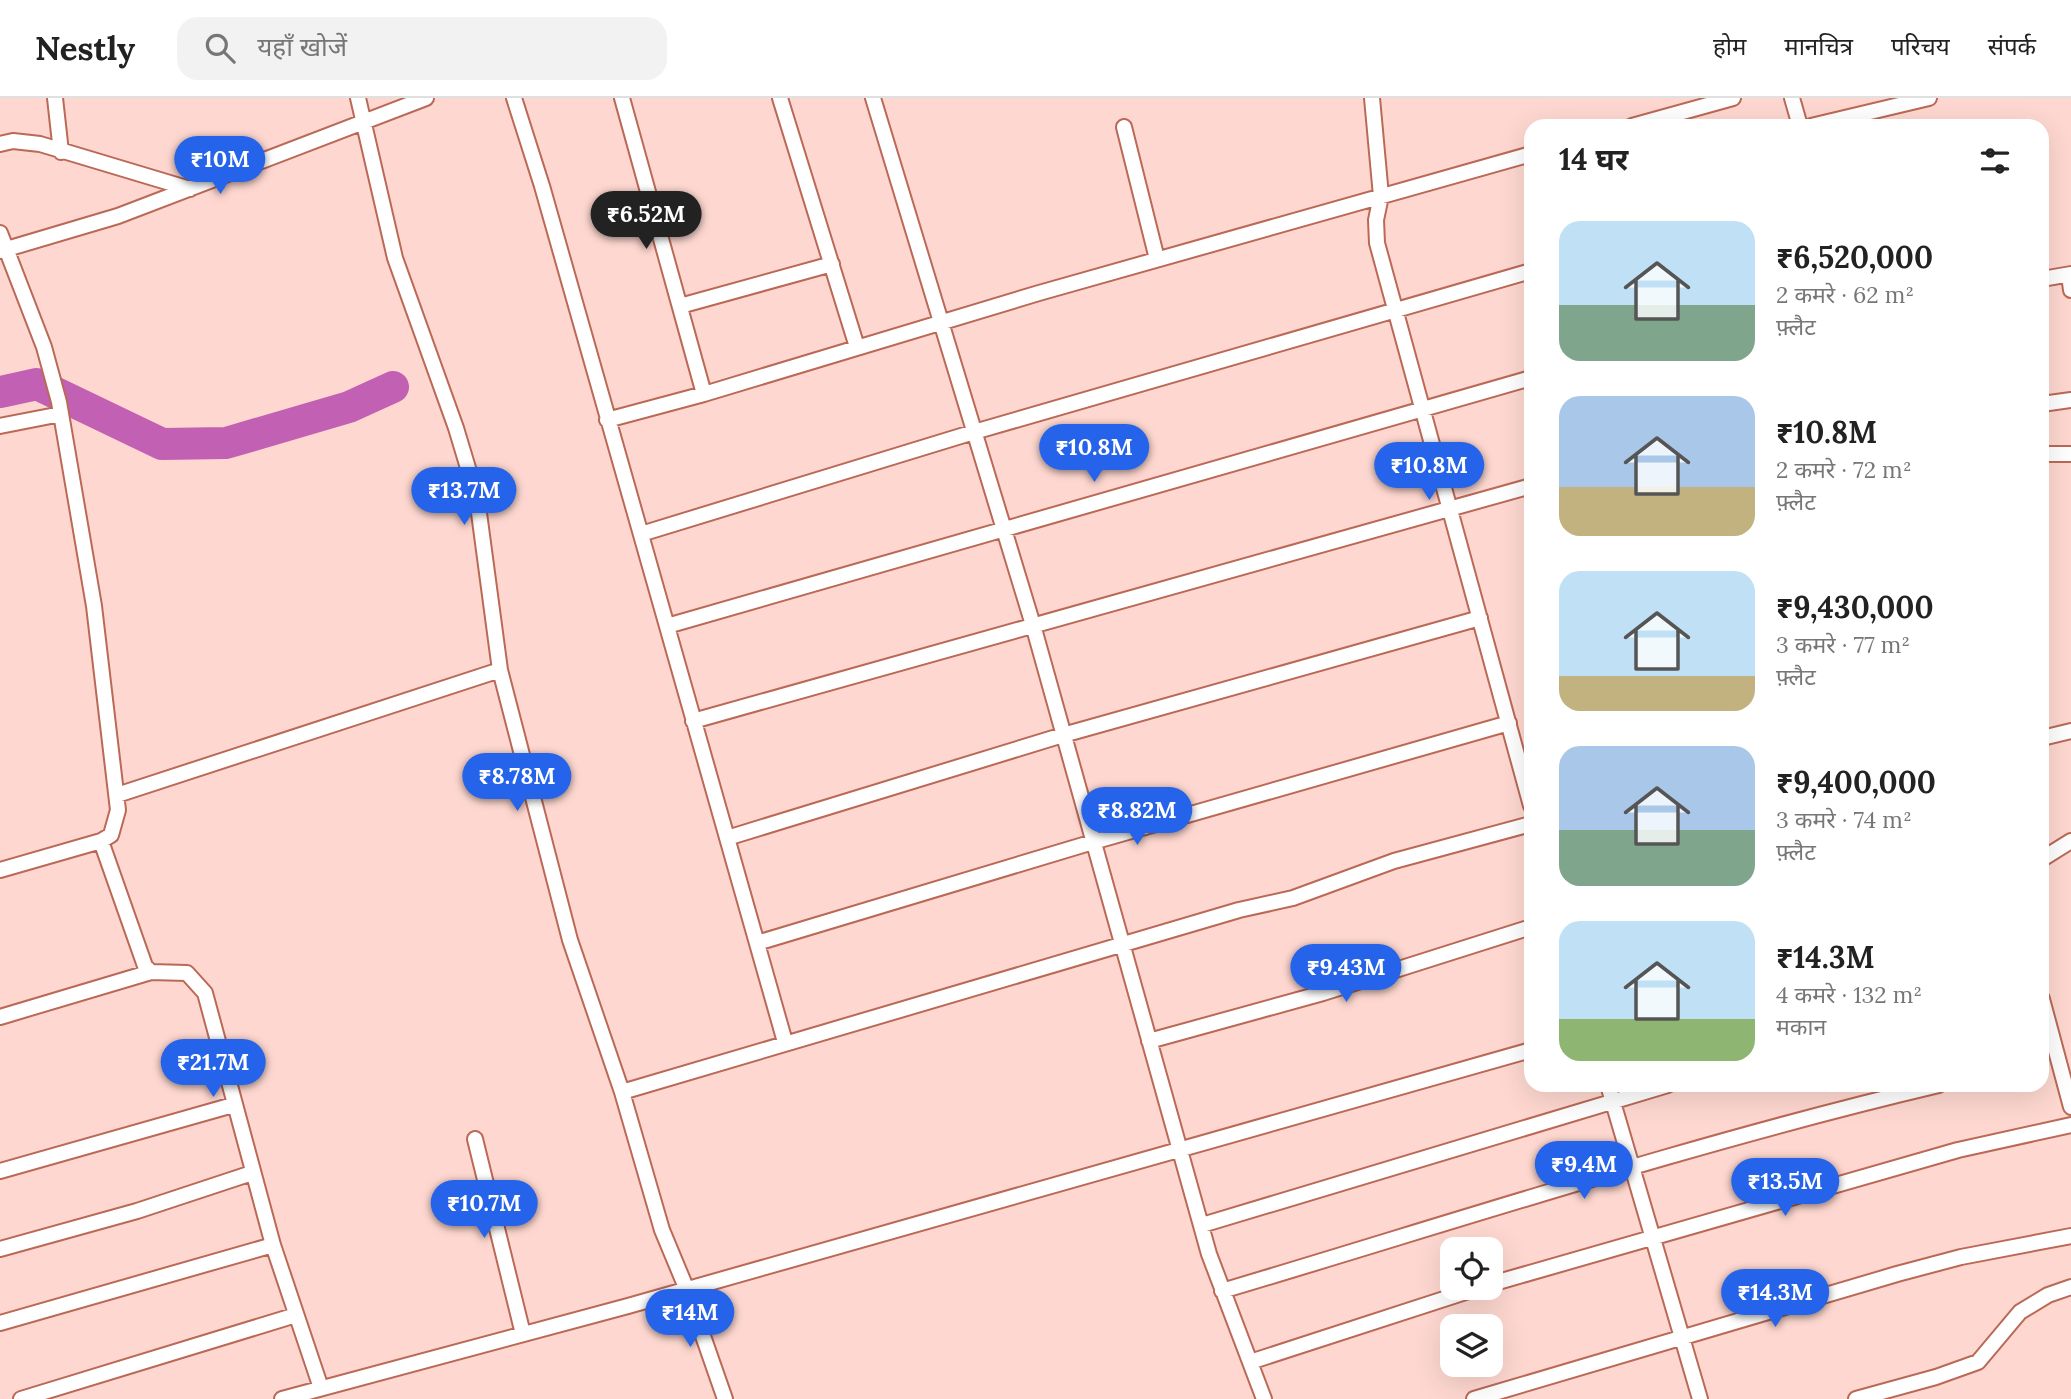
<!DOCTYPE html>
<html lang="hi">
<head>
<meta charset="utf-8">
<style>
	body { margin:0; font-family:Lora,"Noto Sans Devanagari",serif; background:#f2f2f2; color:#222; height:100vh; display:flex; flex-direction:column; font-size:26px; white-space:nowrap }
	* { box-sizing:border-box; margin:0 }
	p { font-size:23px; color:#767676 }
	.icon { flex:none; width:38px; height:38px; fill:none; stroke:currentColor; stroke-width:2; stroke-linecap:round; stroke-linejoin:round }
	.map { position:relative; flex:1; overflow:hidden }
	.side { position:absolute; left:1524px; top:21px; width:525px; height:973px; display:flex; flex-direction:column; background:#fff; border-radius:21px; box-shadow:0 7px 28px #0002 }
	.side>* { flex:none }
	.buttons { position:absolute; left:1440px; top:1139px; display:grid; gap:14px }
	.buttons a { display:grid; place-items:center; width:63px; height:63px; border-radius:14px; background:#fff; box-shadow:0 7px 28px #0002; font-size:35px }
	.price { position:absolute; translate:-50% -60px; padding:0 16px; border-radius:24px; background:#2563eb; color:#fff; font-size:23px; line-height:46px; filter:drop-shadow(0 2px 4px #0008) }
	.price::after { content:''; position:absolute; left:50%; top:42px; width:21px; height:16px; margin-left:-10px; background:inherit; clip-path:polygon(0 0,100% 0,50% 100%) }
	.price.current { background:#222; color:#fff }
	ul { padding:0; list-style:none }
	li { display:flex; align-items:center; gap:21px; height:175px; padding:0 35px }
	li span { display:grid; place-items:center; flex:none; width:196px; height:140px; border-radius:21px; color:#555 }
	li>.icon { margin-inline-start:auto }
	span .icon { width:84px; height:84px; fill:#fffc; stroke-width:1 }
	li b { font-size:30px }
	h2 { display:flex; justify-content:space-between; align-items:center; height:84px; padding:0 35px; font-size:30px }
	header { display:flex; align-items:center; gap:42px; box-sizing:border-box; height:98px; padding:0 35px; background:#fff; border-bottom:2px solid #e0e0e0 }
	header strong { font-size:33px }
	nav { display:flex; gap:38px; margin-inline-start:auto; font-size:24px }
	.search { width:490px; height:63px; background:#f2f2f2; display:flex; align-items:center; gap:18px; box-sizing:border-box; padding:0 24px; border-radius:21px; color:#767676; font-size:26px }
	.map>svg:first-child { display:block }
	.lines { fill:none; stroke-linecap:round; stroke-linejoin:round }
	.river { stroke:#c260b4; stroke-width:32 }
	.street-casing { stroke:#bb6957; stroke-width:18 }
	.street { stroke:#fff; stroke-width:14 }
</style>
</head>
<body>
<header>
<strong>Nestly</strong>
<div class="search"><svg class="icon" aria-label="search" viewBox="0 0 24 24"><circle cx="10" cy="10" r="6"/><path d="M15 15l6 6"/></svg>यहाँ खोजें</div>
<nav><a>होम</a><a>मानचित्र</a><a>परिचय</a><a>संपर्क</a></nav>
</header>
<div class="map">
<svg width="2071" height="1301" viewBox="0 0 2071 1301">
	<rect width="100%" height="100%" fill="#fed8d0"/>
	<g class="lines">
		<path class="river" d="M0,294L37,286L162,346L226,345L349,309L393,289"/>
		<defs>
			<path id="street" d="M55,0L61,54
				M358,0L395,160L456,330L477,400L500,572
				M514,0L542,88L785,944
				M622,0L704,296
				M780,0L857,249
				M873,0L1033,527L1209,1156L1264,1301
				M1372,0L1381,98L1376,122L1377,145L1531,708
				M1792,0L1800,28
				M1632,28L1733,0
				M1811,28L1929,0
				M1124,29L1157,161
				M0,46L13,43L40,46L190,91
				M0,135L44,249L59,304L94,508L118,712L111,737L101,743L0,772
				M0,153L118,118L426,0
				M2069,177L2071,192
				M2042,181L2071,176
				M680,208L832,166
				M2042,306L2071,302
				M607,322L704,296L1039,195L1531,56
				M0,328L61,316
				M2042,356H2071
				M641,436L974,334L1531,173
				M667,528L1531,280
				M693,623L1531,388
				M2042,640L2071,633
				M117,697L500,572L570,842L622,994L662,1132L687,1192L725,1301
				M727,740L1063,637L1480,520
				M101,743L145,868L151,874L187,875L205,895L273,1147L321,1290
				M2042,761L2071,743
				M757,845L1093,744L1509,625
				M2042,901L2071,1009
				M0,919L151,874
				M1149,943L1323,895L1531,829
				M1608,987L1700,1301
				M622,994L1239,812L1293,800L1394,763L1531,726
				M475,1041L523,1236
				M0,1073L233,1007
				M1202,1127L1668,987
				M0,1151L137,1113L252,1075
				M1491,1186L1958,1052L2071,1027
				M1222,1193C1460,1122 1697,1044 1939,987
				M0,1225L273,1147
				M1250,1264L1478,1190
				M21,1301L296,1217
				M282,1301L628,1208L1531,952
				M1474,1301L1897,1176L1961,1159L2071,1138
				M1856,1301L1936,1279L1978,1264L2020,1214L2048,1197L2071,1189"/>
		</defs>
		<use href="#street" class="street-casing"/>
		<use href="#street" class="street"/>
	</g>
</svg>
<div class="buttons">
<a><svg class="icon" aria-label="locate" viewBox="0 0 24 24"><circle cx="12" cy="12" r="6"/><path d="M12 2v4M12 18v4M2 12h4M18 12h4"/></svg></a>
<a><svg class="icon" aria-label="layers" viewBox="0 0 24 24"><path d="M12 4l9 5-9 5-9-5zM3 14l9 5 9-5"/></svg></a>
</div>
<b class="price" style="left:220px;top:98px">₹10M</b>
<b class="price current" style="left:646px;top:153px">₹6.52M</b>
<b class="price" style="left:1094px;top:386px">₹10.8M</b>
<b class="price" style="left:1429px;top:404px">₹10.8M</b>
<b class="price" style="left:464px;top:429px">₹13.7M</b>
<b class="price" style="left:517px;top:715px">₹8.78M</b>
<b class="price" style="left:1137px;top:749px">₹8.82M</b>
<b class="price" style="left:1346px;top:906px">₹9.43M</b>
<b class="price" style="left:213px;top:1001px">₹21.7M</b>
<b class="price" style="left:1584px;top:1103px">₹9.4M</b>
<b class="price" style="left:1785px;top:1120px">₹13.5M</b>
<b class="price" style="left:484px;top:1142px">₹10.7M</b>
<b class="price" style="left:1775px;top:1231px">₹14.3M</b>
<b class="price" style="left:690px;top:1251px">₹14M</b>
<section class="side">
<h2>14 घर<svg class="icon" aria-label="filters" viewBox="0 0 24 24"><path d="M4 7h16M4 17h16"/><circle cx="9" cy="7" r="2"/><circle cx="15" cy="17" r="2"/></svg></h2>
<ul>
<li><span style="background:linear-gradient(#bfe0f5 60%,#7fa58c 0)"><svg class="icon" aria-label="home" viewBox="0 0 24 24"><path d="M3 11l9-7 9 7M6 9v11h12V9"/></svg></span><div><b>₹6,520,000</b><p>2 कमरे · 62 m²</p><p>फ़्लैट</p></div></li>
<li><span style="background:linear-gradient(#a9c7e8 65%,#c2b280 0)"><svg class="icon" aria-label="home" viewBox="0 0 24 24"><path d="M3 11l9-7 9 7M6 9v11h12V9"/></svg></span><div><b>₹10.8M</b><p>2 कमरे · 72 m²</p><p>फ़्लैट</p></div></li>
<li><span style="background:linear-gradient(#bfe0f5 75%,#c2b280 0)"><svg class="icon" aria-label="home" viewBox="0 0 24 24"><path d="M3 11l9-7 9 7M6 9v11h12V9"/></svg></span><div><b>₹9,430,000</b><p>3 कमरे · 77 m²</p><p>फ़्लैट</p></div></li>
<li><span style="background:linear-gradient(#a9c7e8 60%,#7fa58c 0)"><svg class="icon" aria-label="home" viewBox="0 0 24 24"><path d="M3 11l9-7 9 7M6 9v11h12V9"/></svg></span><div><b>₹9,400,000</b><p>3 कमरे · 74 m²</p><p>फ़्लैट</p></div></li>
<li><span style="background:linear-gradient(#bfe0f5 70%,#8fb573 0)"><svg class="icon" aria-label="home" viewBox="0 0 24 24"><path d="M3 11l9-7 9 7M6 9v11h12V9"/></svg></span><div><b>₹14.3M</b><p>4 कमरे · 132 m²</p><p>मकान</p></div></li>
</ul>
</section>
</div>
</body>
</html>
